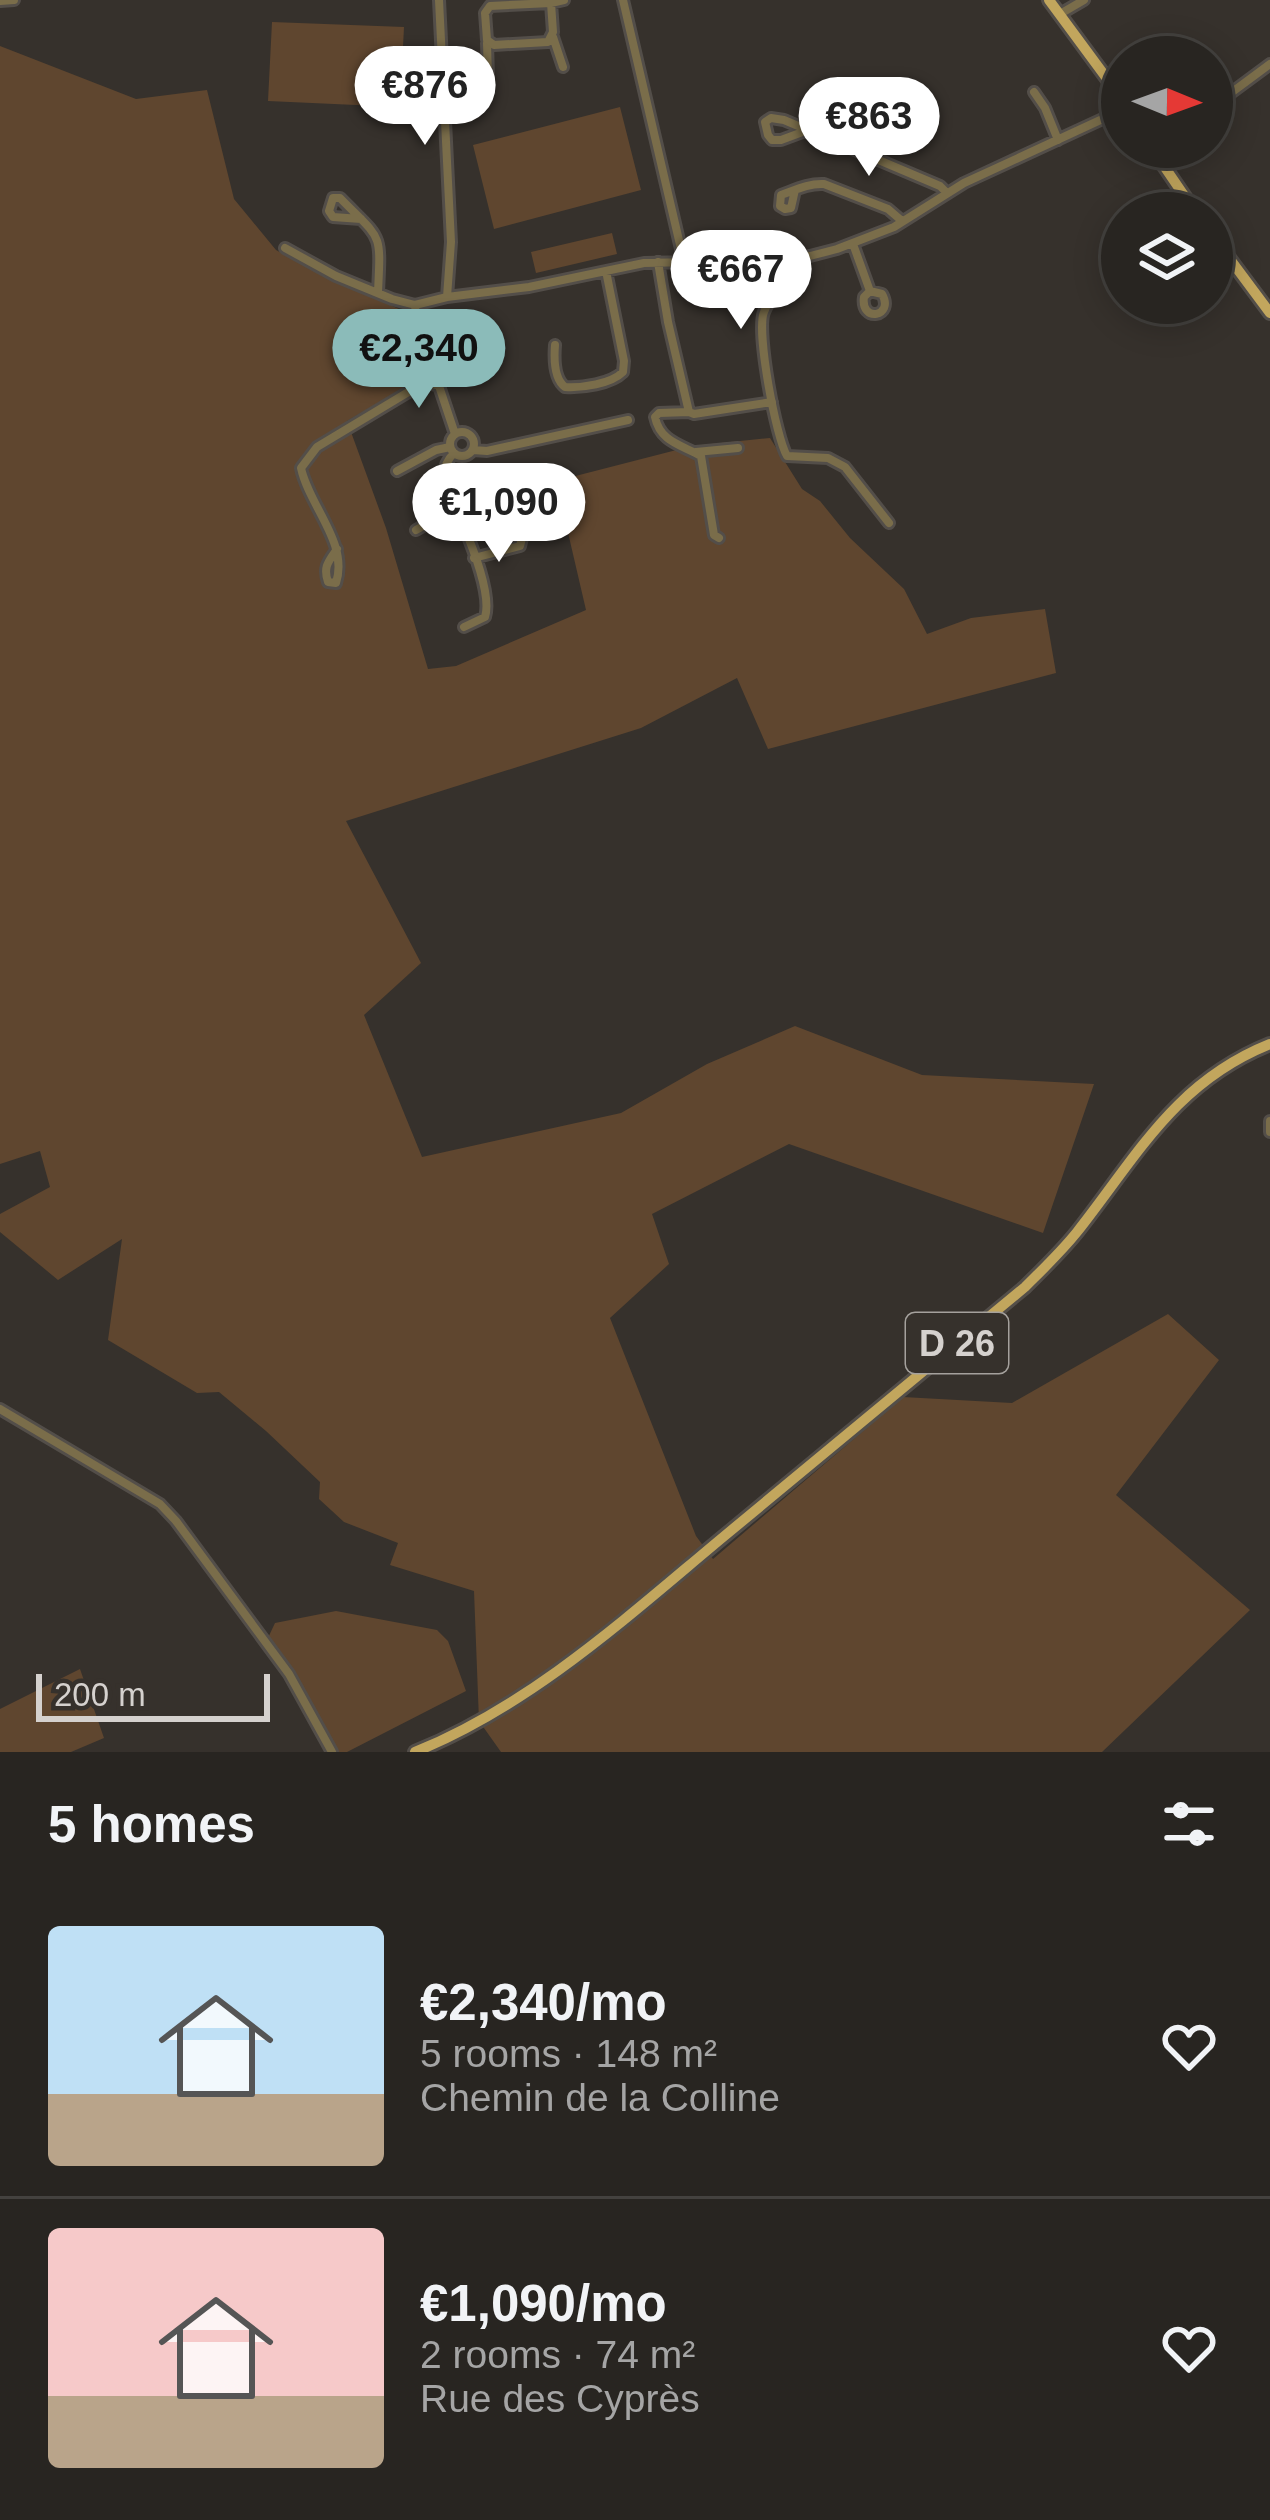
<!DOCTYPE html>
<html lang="en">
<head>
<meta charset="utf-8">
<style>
	body { margin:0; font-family:Arial,sans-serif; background:#302d2a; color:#f1f3f6; height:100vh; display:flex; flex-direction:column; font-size:45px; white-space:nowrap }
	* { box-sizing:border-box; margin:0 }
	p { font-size:39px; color:#a5a5a5 }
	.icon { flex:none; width:66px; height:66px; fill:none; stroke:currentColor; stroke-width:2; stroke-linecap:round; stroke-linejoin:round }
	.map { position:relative; height:1752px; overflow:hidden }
	.drawer { display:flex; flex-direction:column; background:#282521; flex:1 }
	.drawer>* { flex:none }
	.needle { width:78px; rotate:91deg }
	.tools { position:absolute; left:1101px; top:36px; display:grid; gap:24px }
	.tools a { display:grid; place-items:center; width:132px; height:132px; border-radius:50%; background:#282521; box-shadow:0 6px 30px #0003,0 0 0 3px #44423f; font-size:60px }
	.scale { position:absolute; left:36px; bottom:30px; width:234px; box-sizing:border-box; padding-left:12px; border:6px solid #d5d1ce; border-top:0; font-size:33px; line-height:42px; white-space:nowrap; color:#d5d1ce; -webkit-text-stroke:9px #36312c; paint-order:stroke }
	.price { position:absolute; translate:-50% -102px; padding:0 27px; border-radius:42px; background:#fff; color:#222; font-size:39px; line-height:78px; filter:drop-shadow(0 3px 6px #0008) }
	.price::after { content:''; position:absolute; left:50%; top:72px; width:36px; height:27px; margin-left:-18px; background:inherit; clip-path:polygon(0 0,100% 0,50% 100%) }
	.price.selected { background:#8bbbb9; color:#111 }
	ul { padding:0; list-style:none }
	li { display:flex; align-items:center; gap:36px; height:300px; padding:0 48px }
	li+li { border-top:3px solid #44423f }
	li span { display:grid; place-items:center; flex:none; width:336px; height:240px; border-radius:12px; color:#555 }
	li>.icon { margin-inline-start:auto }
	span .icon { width:144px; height:144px; fill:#fffc; stroke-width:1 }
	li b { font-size:51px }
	h2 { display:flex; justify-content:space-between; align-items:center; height:144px; padding:0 48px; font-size:51px }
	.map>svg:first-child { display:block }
	.green { fill:#5f462f }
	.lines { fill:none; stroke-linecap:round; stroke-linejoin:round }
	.minor-casing { stroke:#534e49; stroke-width:14 }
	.major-casing { stroke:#534e49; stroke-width:16 }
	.minor { stroke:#7a6d4a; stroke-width:8 }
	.major { stroke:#c2a65d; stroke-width:10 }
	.labels { text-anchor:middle; stroke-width:9; stroke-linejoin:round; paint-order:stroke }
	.shield { fill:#36312c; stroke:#a5a19d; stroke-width:3 }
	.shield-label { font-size:36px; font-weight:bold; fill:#d5d1ce }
</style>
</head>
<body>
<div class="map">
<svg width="1270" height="1752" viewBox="0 0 1270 1752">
	<rect width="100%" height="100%" fill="#36312c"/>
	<path class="green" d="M272,22L404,27L400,107L268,101Z
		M0,46L136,99L207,90L234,199L276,250L322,275L408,313L411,384L347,421L386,528L428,669L456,666L586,610L556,481L692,446L770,438L802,489L820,501L850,538L904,589L927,634L971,618L1045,609L1056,673L768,749L737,678L641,728L346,821L421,963L364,1015L422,1157L621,1113L707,1064L795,1026L922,1075L1094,1084L1043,1233L789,1144L652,1214L669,1264L610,1318L696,1536L713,1559L903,1397L1012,1403L1168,1314L1219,1360L1116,1495L1250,1610L1102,1752H501L479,1721L474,1591L390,1565L398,1543L344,1522L319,1499L320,1482L266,1431L219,1392L197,1393L108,1340L122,1239L58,1280L0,1232V1214L50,1187L40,1151L0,1164Z
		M620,107L641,190L494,229L473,145Z
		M612,233L617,254L536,273L531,252Z
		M336,1611L437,1630L448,1641L466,1691L347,1752H337L298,1681L267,1640L275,1623Z
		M80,1669L104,1738L71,1752H0V1709Z"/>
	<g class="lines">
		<defs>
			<path id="minor" d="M439,0L451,242L447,297
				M623,0L681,249V260
				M0,1L14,0
				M551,3L553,32L548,42L494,45L487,40L485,13L490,6L551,3L564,0
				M1060,14L1084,0
				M553,37L563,67
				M487,43L488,78
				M1034,92L1045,108L1058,140
				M1212,107L1270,64
				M808,130L781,140H772L768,135L765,122L771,118L784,120L940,186L946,192
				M795,190L791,208L785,209L780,206L781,195C795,190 809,183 824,184L888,209L902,221
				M361,219L333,217L329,211L333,198H340C382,241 381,230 378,292
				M853,244L870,291L864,297C860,323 895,317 882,294L870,291
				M285,248L336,276L392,299L415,305L447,297L529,287L644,263L786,260L810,256L837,249L894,227L964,183L1122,110
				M786,260C788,280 771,294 764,312C756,331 776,438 787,456L828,458L845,467L889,523
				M658,262L668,322L689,412L694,414L772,402
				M555,345C554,358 554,379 565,387C582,388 611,384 623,372L624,361L606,271
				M418,380L439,386L455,434
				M689,412L659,413L655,417C660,442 682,445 701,456L714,535L719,538
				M450 444a12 12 0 1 1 24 0a12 12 0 1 1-24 0Z
				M473,450L487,451L628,420
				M696,452L738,448
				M454,453C431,476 454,501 463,524C472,546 492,595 485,617L464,627
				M397,471L436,450L450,447
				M416,530L453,509
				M337,549C328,562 323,567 328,582L336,583C349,543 309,506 301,468L317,447L415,388L419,372L415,305
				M474,558L520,546L522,538L514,512
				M1270,1121V1132
				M0,1409L160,1504L176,1521L289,1674L332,1752"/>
			<path id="major" d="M1049,0L1122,99
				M1151,147L1196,213
				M1212,235L1270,313
				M415,1752C531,1705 626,1618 722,1538C823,1455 924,1371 1025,1287C1043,1269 1061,1252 1077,1232C1137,1156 1175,1082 1270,1044"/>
		</defs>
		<use href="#minor" class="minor-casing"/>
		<use href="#major" class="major-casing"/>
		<use href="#minor" class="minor"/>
		<use href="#major" class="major"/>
	</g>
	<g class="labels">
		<rect class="shield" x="906" y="1313" width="102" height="60" rx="9"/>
		<g class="shield-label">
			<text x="957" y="1356">D 26</text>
		</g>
	</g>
</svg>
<div class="tools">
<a><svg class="needle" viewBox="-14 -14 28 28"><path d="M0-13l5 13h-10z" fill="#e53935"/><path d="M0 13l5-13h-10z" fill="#a5a5a5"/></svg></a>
<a><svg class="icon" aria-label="layers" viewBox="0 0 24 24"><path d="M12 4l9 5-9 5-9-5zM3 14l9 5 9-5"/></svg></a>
</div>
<div class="scale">200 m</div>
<b class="price" style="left:425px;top:148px">€876</b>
<b class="price" style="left:869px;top:179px">€863</b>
<b class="price" style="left:741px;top:332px">€667</b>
<b class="price selected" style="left:419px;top:411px">€2,340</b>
<b class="price" style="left:499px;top:565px">€1,090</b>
</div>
<section class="drawer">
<h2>5 homes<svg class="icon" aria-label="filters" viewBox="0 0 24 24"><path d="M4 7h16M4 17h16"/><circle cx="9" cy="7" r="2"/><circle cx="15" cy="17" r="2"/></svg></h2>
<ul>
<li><span style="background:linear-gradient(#bfe0f5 70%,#b9a48a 0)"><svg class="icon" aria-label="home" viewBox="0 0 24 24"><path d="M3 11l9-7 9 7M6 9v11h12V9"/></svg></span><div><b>€2,340/mo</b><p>5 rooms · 148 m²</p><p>Chemin de la Colline</p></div><svg class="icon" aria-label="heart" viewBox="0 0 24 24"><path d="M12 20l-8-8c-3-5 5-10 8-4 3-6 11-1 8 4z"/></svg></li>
<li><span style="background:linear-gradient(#f6c9c9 70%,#b9a48a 0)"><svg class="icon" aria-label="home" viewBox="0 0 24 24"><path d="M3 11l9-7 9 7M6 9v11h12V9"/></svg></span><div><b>€1,090/mo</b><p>2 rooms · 74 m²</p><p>Rue des Cyprès</p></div><svg class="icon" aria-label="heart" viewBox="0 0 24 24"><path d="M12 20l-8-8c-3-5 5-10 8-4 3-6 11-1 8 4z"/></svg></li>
</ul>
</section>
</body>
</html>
